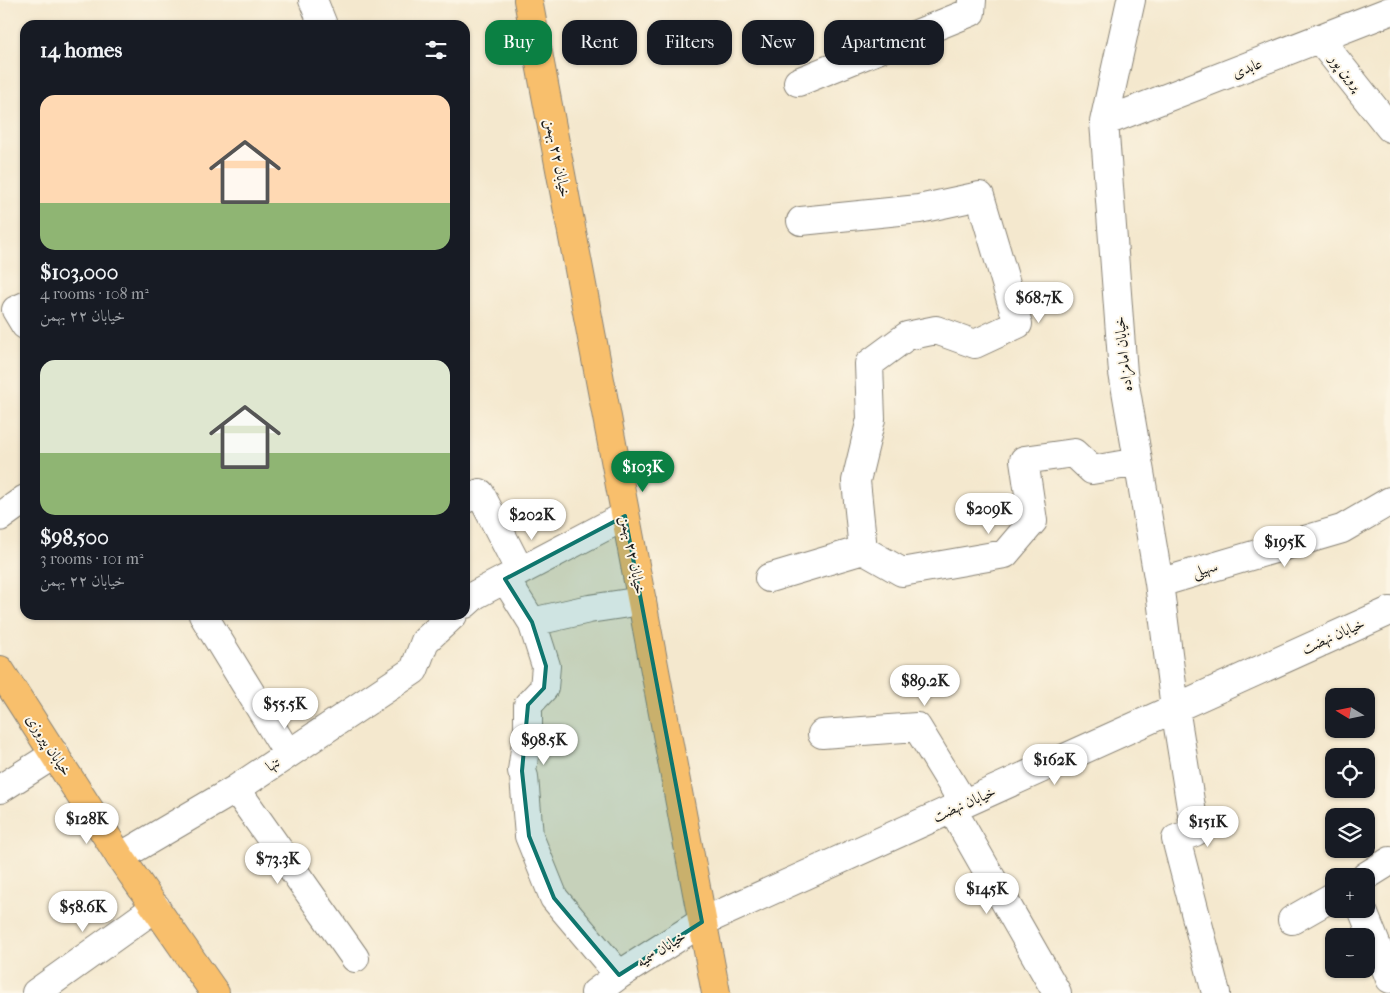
<!DOCTYPE html>
<html lang="en">
<head>
<meta charset="utf-8">
<style>
	body { margin:0; font-family:"IM FELL French Canon",Amiri,serif; background:#242831; color:#f1f3f6; height:100vh; display:flex; flex-direction:column; font-size:19px; white-space:nowrap }
	* { box-sizing:border-box; margin:0 }
	p { font-size:16px; color:#9ea1a6 }
	.icon { flex:none; width:28px; height:28px; fill:none; stroke:currentColor; stroke-width:2; stroke-linecap:round; stroke-linejoin:round }
	.map { position:relative; flex:1; overflow:hidden }
	.side { position:absolute; left:20px; top:20px; width:450px; height:600px; display:flex; flex-direction:column; background:#171b24; border-radius:15px; box-shadow:0 1px 4px #0004 }
	.side>* { flex:none }
	.banner { position:absolute; left:485px; top:20px; width:475px; height:45px; display:flex; gap:10px }
	.needle { width:32px; rotate:280deg }
	.controls { position:absolute; left:1325px; top:688px; display:grid; gap:10px }
	.controls a { display:grid; place-items:center; width:50px; height:50px; border-radius:10px; background:#171b24; box-shadow:0 1px 4px #0004; font-size:25px }
	.price { position:absolute; translate:-50% -42px; padding:0 11px; border-radius:18px; background:#fff; color:#222; font-size:16px; line-height:32px; filter:drop-shadow(0 1px 2px #0008) }
	.price::after { content:''; position:absolute; left:50%; top:30px; width:15px; height:11px; margin-left:-8px; background:inherit; clip-path:polygon(0 0,100% 0,50% 100%) }
	.price.selected { background:#0b8043; color:#fff }
	ul { padding:0; list-style:none }
	li { display:grid; align-content:center; gap:10px; height:265px; padding:0 20px }
	li span { display:grid; place-items:center; height:155px; border-radius:15px; color:#555 }
	li>.icon { margin-inline-start:auto }
	span .icon { width:90px; height:90px; fill:#fffc; stroke-width:1 }
	li b { font-size:21px }
	h2 { display:flex; justify-content:space-between; align-items:center; height:60px; padding:0 20px; font-size:21px }
	.chip { padding:0 18px; border-radius:15px; background:#171b24; box-shadow:0 1px 4px #0004; font-size:18px; line-height:45px }
	.chip.selected { background:#0b8043; color:#fff }
	.map>svg:first-child { display:block }
	.lines { fill:none; stroke-linecap:round; stroke-linejoin:round }
	.minor-casing { stroke:#888275; stroke-width:30 }
	.major-casing { stroke:#888275; stroke-width:30 }
	.minor { stroke:#fff; stroke-width:28 }
	.major { stroke:#f8bf6c; stroke-width:28 }
	.marked { fill:#0f766e; fill-opacity:0.2; stroke:#0f766e; stroke-width:4; stroke-linejoin:round }
	.labels { text-anchor:middle; stroke-width:4; stroke-linejoin:round; paint-order:stroke }
	.street-label { font-size:15px; fill:#1c1c1c; stroke:#fcf5e5 }
</style>
</head>
<body>
<div class="map">
<svg width="1390" height="993" viewBox="0 0 1390 993">
	<rect width="100%" height="100%" fill="#fcf5e5"/>
	<filter id="ink" filterUnits="userSpaceOnUse"><feTurbulence type="fractalNoise" baseFrequency=".02" numOctaves="2"/><feDisplacementMap in="SourceGraphic" scale="10" xChannelSelector="R" yChannelSelector="G"/><feConvolveMatrix kernelMatrix="1 2 1 2 8 2 1 2 1" color-interpolation-filters="sRGB"/></filter>
	<filter id="wash" filterUnits="userSpaceOnUse"><feTurbulence type="fractalNoise" baseFrequency=".0096" numOctaves="4" result="noise"/><feDisplacementMap in="SourceGraphic" scale="20" xChannelSelector="R" yChannelSelector="G"/><feGaussianBlur stdDeviation="1.12" result="paint"/><feColorMatrix in="noise" values="0 0 0 0 0 0 0 0 0 0 0 0 0 0 0 0 0 1.4 0 .05"/><feComposite in="paint" operator="in"/></filter>
	<g filter="url(#wash)">
		<rect width="100%" height="100%" fill="#f4e8ce"/>
	</g>
	<g filter="url(#ink)">
		<g class="lines">
			<defs>
				<path id="minor" d="M313,0L323,25
					M1131,0L1104,122L1108,174L1123,373L1159,583L1175,708L1195,832L1176,839L1216,993
					M1320,40L1390,128
					M798,82L971,12L972,0
					M1104,122L1390,11
					M801,221L919,209L980,196L1018,324L975,344L936,330L907,336L869,364L871,419L856,481L863,550
					M25,306L16,310L25,325
					M465,499L480,493L520,571
					M0,517L25,499
					M769,578L863,550L902,572L1005,554L1033,521L1024,460L1074,453L1092,470L1138,462
					M505,579L532,622
					M1159,583L1342,529L1390,501
					M465,604L475,595L625,516
					M203,615L288,754
					M822,734L917,727L964,804
					M0,789L55,754
					M236,789L355,958
					M952,809L1057,993
					M120,857L236,789L414,670L425,641L453,615
					M1366,876L1390,861
					M1362,909L1390,979
					M1292,920L1334,896
					M619,975L554,898L529,836L524,777L522,771L528,728V705L544,688L546,666L532,622L589,609L642,601
					M36,993L156,907
					M595,993L619,975L702,922L1390,611"/>
				<path id="major" d="M528,0L716,993
					M0,670L120,857L215,993"/>
			</defs>
			<use href="#minor" class="minor-casing"/>
			<use href="#major" class="major-casing"/>
			<use href="#minor" class="minor"/>
			<use href="#major" class="major"/>
		</g>
	</g>
	<path class="marked" d="M625,516L702,922L619,975L554,898L529,836L522,771L528,705L544,688L546,666L532,622L505,579Z"/>
	<g class="labels">
		<g class="street-label">
			<text transform="translate(1247 68) rotate(-21)" y="5">عابدی</text>
			<text transform="translate(1346 72) rotate(51)" y="5">پروین پور</text>
			<text transform="translate(558 158) rotate(79)" y="5">خیابان ۲۲ بهمن</text>
			<text transform="translate(1123 354) rotate(-96)" y="5">خیابان امامزاده</text>
			<text transform="translate(633 555) rotate(79)" y="5">خیابان ۲۲ بهمن</text>
			<text transform="translate(1205 569) rotate(-16)" y="5">سهیلی</text>
			<text transform="translate(1333 636) rotate(-24)" y="5">خیابان نهضت</text>
			<text transform="translate(49 745) rotate(57)" y="5">خیابان پیروزی</text>
			<text transform="translate(273 764) rotate(-34)" y="5">تنها</text>
			<text transform="translate(964 804) rotate(-24)" y="5">خیابان نهضت</text>
			<text transform="translate(661 949) rotate(-32)" y="5">خیابان سمیه</text>
		</g>
	</g>
</svg>
<div class="controls">
<a><svg class="needle" viewBox="-14 -14 28 28"><path d="M0-13l5 13h-10z" fill="#e53935"/><path d="M0 13l5-13h-10z" fill="#9ea1a6"/></svg></a>
<a><svg class="icon" aria-label="locate" viewBox="0 0 24 24"><circle cx="12" cy="12" r="6"/><path d="M12 2v4M12 18v4M2 12h4M18 12h4"/></svg></a>
<a><svg class="icon" aria-label="layers" viewBox="0 0 24 24"><path d="M12 4l9 5-9 5-9-5zM3 14l9 5 9-5"/></svg></a>
<a>+</a>
<a>−</a>
</div>
<b class="price" style="left:1039px;top:324px">$68.7K</b>
<b class="price selected" style="left:643px;top:493px">$103K</b>
<b class="price" style="left:989px;top:535px">$209K</b>
<b class="price" style="left:532px;top:541px">$202K</b>
<b class="price" style="left:1285px;top:568px">$195K</b>
<b class="price" style="left:925px;top:707px">$89.2K</b>
<b class="price" style="left:285px;top:730px">$55.5K</b>
<b class="price" style="left:544px;top:766px">$98.5K</b>
<b class="price" style="left:1055px;top:786px">$162K</b>
<b class="price" style="left:87px;top:845px">$128K</b>
<b class="price" style="left:1208px;top:848px">$151K</b>
<b class="price" style="left:278px;top:885px">$73.3K</b>
<b class="price" style="left:987px;top:915px">$145K</b>
<b class="price" style="left:83px;top:933px">$58.6K</b>
<div class="banner">
<a class="chip selected">Buy</a>
<a class="chip">Rent</a>
<a class="chip">Filters</a>
<a class="chip">New</a>
<a class="chip">Apartment</a>
</div>
<section class="side">
<h2>14 homes<svg class="icon" aria-label="filters" viewBox="0 0 24 24"><path d="M4 7h16M4 17h16"/><circle cx="9" cy="7" r="2"/><circle cx="15" cy="17" r="2"/></svg></h2>
<ul>
<li><span style="background:linear-gradient(#ffd9b3 70%,#8fb573 0)"><svg class="icon" aria-label="home" viewBox="0 0 24 24"><path d="M3 11l9-7 9 7M6 9v11h12V9"/></svg></span><div><b>$103,000</b><p>4 rooms · 108 m²</p><p>خیابان ۲۲ بهمن</p></div></li>
<li><span style="background:linear-gradient(#dfe7d0 60%,#8fb573 0)"><svg class="icon" aria-label="home" viewBox="0 0 24 24"><path d="M3 11l9-7 9 7M6 9v11h12V9"/></svg></span><div><b>$98,500</b><p>3 rooms · 101 m²</p><p>خیابان ۲۲ بهمن</p></div></li>
</ul>
</section>
</div>
</body>
</html>
